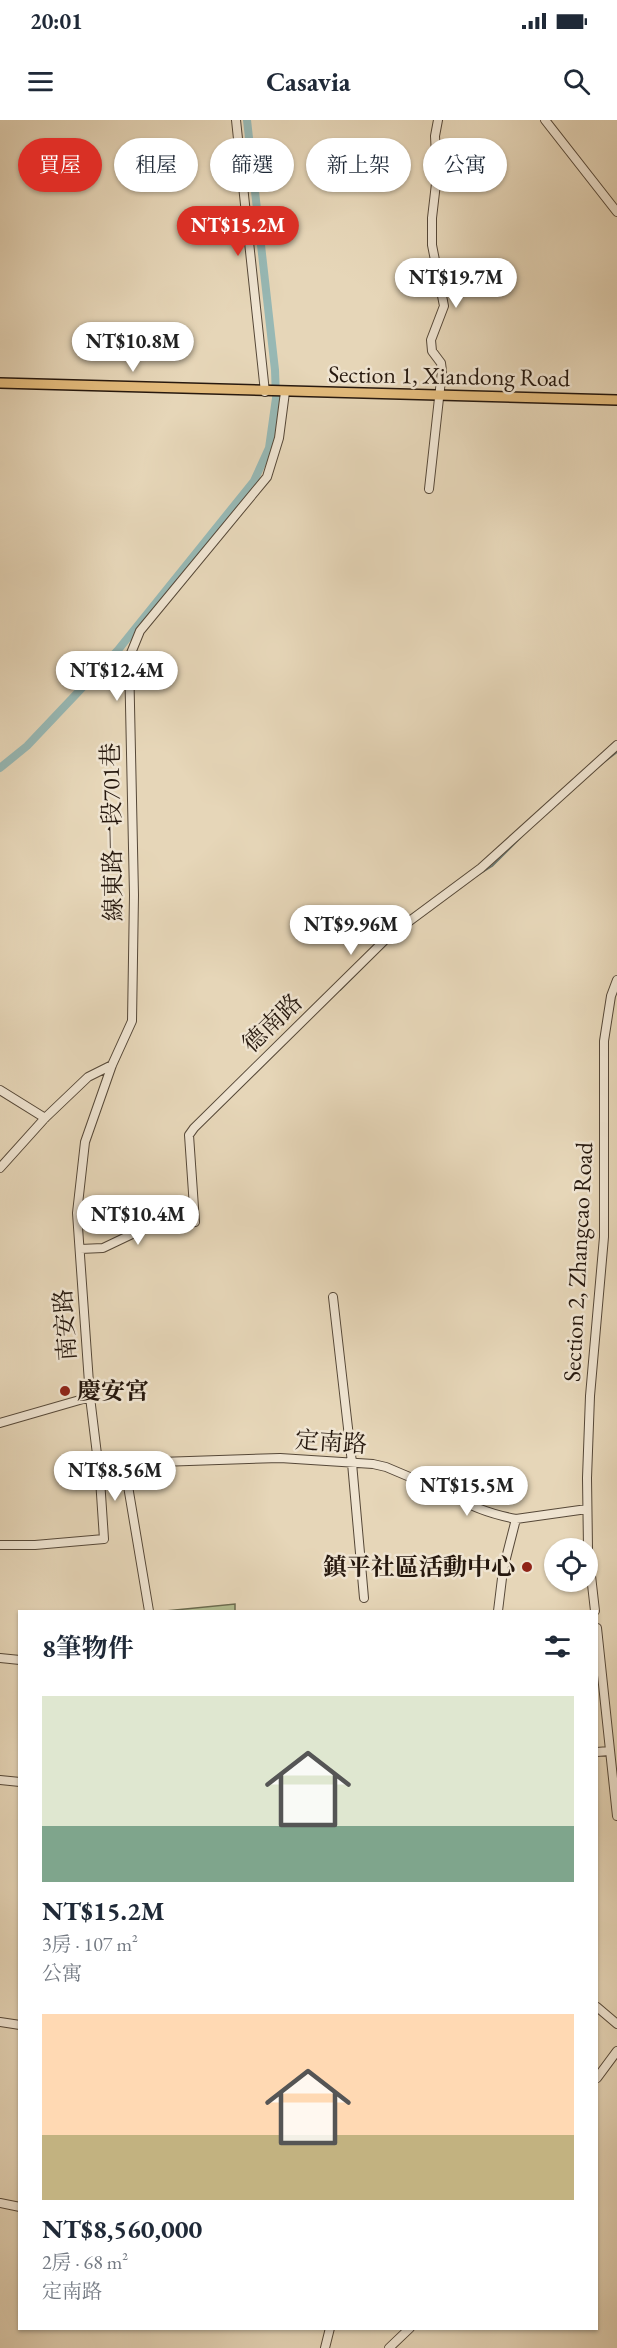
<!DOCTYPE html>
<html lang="zh-TW">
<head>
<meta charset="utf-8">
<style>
	body { margin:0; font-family:"EB Garamond","Noto Serif TC",serif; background:#f2f2f3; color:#1f2937; height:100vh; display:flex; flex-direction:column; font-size:22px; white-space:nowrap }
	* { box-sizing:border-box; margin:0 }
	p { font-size:20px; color:#747a83 }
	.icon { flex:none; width:33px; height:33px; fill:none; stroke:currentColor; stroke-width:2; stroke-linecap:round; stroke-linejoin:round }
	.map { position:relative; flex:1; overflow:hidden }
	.details { position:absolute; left:18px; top:1490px; width:580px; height:720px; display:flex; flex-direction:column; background:#fff; border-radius:0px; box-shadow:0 2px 4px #0004 }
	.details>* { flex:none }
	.banner { position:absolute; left:18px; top:18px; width:582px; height:54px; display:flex; gap:12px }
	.tools { position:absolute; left:544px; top:1418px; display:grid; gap:12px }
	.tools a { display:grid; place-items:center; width:54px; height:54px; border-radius:50%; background:#fff; box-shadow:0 2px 4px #0004; font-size:30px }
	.price { position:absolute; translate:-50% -51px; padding:0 14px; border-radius:21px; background:#fff; color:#222; font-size:20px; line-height:39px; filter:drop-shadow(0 2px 3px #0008) }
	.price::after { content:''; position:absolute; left:50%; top:36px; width:18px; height:14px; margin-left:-9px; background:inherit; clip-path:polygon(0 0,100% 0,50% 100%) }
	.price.selected { background:#d93025; color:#fff }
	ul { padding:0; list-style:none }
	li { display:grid; align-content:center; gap:12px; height:318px; padding:0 24px }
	li span { display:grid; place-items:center; height:186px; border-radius:0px; color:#555 }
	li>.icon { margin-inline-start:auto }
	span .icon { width:108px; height:108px; fill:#fffc; stroke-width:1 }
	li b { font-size:26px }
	h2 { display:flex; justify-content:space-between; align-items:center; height:72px; padding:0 24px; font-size:26px }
	.pill { padding:0 21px; border-radius:27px; background:#fff; box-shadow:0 2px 4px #0004; font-size:21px; line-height:54px }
	.pill.selected { background:#d93025; color:#fff }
	.status { display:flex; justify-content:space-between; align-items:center; height:42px; padding:0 30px; background:#fff; direction:ltr }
	.status svg { height:16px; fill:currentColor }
	header { display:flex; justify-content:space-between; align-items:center; height:78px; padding:0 24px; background:#fff; font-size:27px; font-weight:700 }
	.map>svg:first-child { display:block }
	.green { fill:#b3be90; stroke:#6c6b4f; stroke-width:1.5 }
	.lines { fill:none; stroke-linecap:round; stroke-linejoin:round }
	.stream { stroke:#6a7872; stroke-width:2 }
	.canal { stroke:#97b8b4; stroke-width:8 }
	.minor-casing { stroke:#564838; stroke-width:10 }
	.major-casing { stroke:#26180e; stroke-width:12 }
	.minor { stroke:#efe4d1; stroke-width:8 }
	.major { stroke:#e3bb7c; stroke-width:9 }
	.poi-dot { fill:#8f2418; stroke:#efe4d1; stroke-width:2 }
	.labels { text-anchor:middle; stroke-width:5; stroke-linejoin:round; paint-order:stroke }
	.street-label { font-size:24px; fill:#26180e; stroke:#efe4d1 }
	.poi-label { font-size:24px; font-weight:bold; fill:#26180e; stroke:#efe4d1; text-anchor:start }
</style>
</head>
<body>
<div class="status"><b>20:01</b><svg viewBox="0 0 49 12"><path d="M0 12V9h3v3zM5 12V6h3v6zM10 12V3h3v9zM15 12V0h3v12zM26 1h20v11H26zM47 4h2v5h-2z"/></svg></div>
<header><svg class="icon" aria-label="menu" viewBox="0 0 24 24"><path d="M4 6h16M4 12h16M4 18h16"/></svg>Casavia<svg class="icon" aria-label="search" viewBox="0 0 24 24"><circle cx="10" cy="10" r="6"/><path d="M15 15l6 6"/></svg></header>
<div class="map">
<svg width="617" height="2228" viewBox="0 0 617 2228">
	<rect width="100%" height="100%" fill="#e6d6b8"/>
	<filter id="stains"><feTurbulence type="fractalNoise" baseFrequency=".00333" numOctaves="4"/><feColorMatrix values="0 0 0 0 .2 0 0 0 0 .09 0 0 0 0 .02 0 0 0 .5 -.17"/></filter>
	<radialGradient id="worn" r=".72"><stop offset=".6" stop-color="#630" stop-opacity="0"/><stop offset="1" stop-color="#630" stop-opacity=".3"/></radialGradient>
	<path class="green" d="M235,1484V1491H165Z"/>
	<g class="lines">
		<path class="stream" d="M600,645L617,632
			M473,758L492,746L527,711
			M340,870L389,821L406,808"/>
		<path class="canal" d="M0,648L27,626L118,530L254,361L269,328L276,278L275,250L247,0"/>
		<defs>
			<path id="minor" d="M236,0L265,272
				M545,0L617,92
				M429,369L442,251L441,243L432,231L431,220L444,186L432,125V98L437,55L435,16L438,0
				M0,970L45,998
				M0,1048L45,998L88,957L112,945
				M80,1129L103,1128L145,1108L195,1102L189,1015L194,1008L388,817L481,748L617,625
				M333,1177L352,1343L364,1478
				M0,1303L90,1277
				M130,1343L128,1366L149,1491
				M98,1351L130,1343L280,1338L373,1344L386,1347L457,1377C474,1389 496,1395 516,1399L587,1389
				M0,1425H35L104,1419L100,1359L90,1277L77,1093L85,1022L112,945L132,901L134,775L129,538L140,511L267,357L279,318L285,272
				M588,1428L587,1358L590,1276L604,1117V921L611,876L617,860
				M588,1429L595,1491
				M498,1491L503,1450L516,1399
				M597,1508L617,1696
				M0,1538L20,1540
				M597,1632L609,1631
				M0,1660L20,1662
				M597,1887L617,1904
				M0,1902L20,1905
				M597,1958L617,1931
				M0,2083L20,2087
				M325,2228L330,2208
				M389,2228L410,2208"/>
			<path id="major" d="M0,263L617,280"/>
		</defs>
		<use href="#minor" class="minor-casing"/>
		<use href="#major" class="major-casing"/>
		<use href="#minor" class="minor"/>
		<use href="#major" class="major"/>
	</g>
	<g class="poi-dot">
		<circle cx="65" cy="1271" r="6"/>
		<circle cx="527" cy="1447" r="6"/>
	</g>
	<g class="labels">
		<g class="street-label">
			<text transform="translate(449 256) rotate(1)" y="8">Section 1, Xiandong Road</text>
			<text transform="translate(112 712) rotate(-91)" y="8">線東路一段701巷</text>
			<text transform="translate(272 903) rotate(-44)" y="8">德南路</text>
			<text transform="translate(578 1142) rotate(-87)" y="8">Section 2, Zhangcao Road</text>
			<text transform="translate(65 1205) rotate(-94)" y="8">南安路</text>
			<text transform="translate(331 1322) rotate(4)" y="8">定南路</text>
		</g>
		<g class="poi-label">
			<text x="77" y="1279">慶安宮</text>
			<text x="515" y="1455" text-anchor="end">鎮平社區活動中心</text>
		</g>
	</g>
	<rect width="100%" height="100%" filter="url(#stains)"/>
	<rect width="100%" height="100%" fill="url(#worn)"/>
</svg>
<div class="tools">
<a><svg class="icon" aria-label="locate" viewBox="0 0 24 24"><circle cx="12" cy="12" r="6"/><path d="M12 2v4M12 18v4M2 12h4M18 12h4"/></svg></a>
</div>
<b class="price selected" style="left:238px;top:137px">NT$15.2M</b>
<b class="price" style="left:456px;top:189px">NT$19.7M</b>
<b class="price" style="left:133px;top:253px">NT$10.8M</b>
<b class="price" style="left:117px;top:582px">NT$12.4M</b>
<b class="price" style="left:351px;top:836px">NT$9.96M</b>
<b class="price" style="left:138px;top:1126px">NT$10.4M</b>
<b class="price" style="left:115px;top:1382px">NT$8.56M</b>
<b class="price" style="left:467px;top:1397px">NT$15.5M</b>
<div class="banner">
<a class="pill selected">買屋</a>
<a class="pill">租屋</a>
<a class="pill">篩選</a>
<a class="pill">新上架</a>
<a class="pill">公寓</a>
</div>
<section class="details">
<h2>8筆物件<svg class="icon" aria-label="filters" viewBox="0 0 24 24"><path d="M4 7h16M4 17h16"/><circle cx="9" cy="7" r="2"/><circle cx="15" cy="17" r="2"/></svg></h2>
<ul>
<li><span style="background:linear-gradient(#dfe7d0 70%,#7fa58c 0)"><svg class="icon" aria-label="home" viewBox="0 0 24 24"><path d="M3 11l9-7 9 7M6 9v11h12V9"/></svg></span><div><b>NT$15.2M</b><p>3房 · 107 m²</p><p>公寓</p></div></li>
<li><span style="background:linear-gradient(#ffd9b3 65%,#c2b280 0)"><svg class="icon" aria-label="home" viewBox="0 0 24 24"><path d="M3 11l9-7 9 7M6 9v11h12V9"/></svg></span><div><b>NT$8,560,000</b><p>2房 · 68 m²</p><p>定南路</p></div></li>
</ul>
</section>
</div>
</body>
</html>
